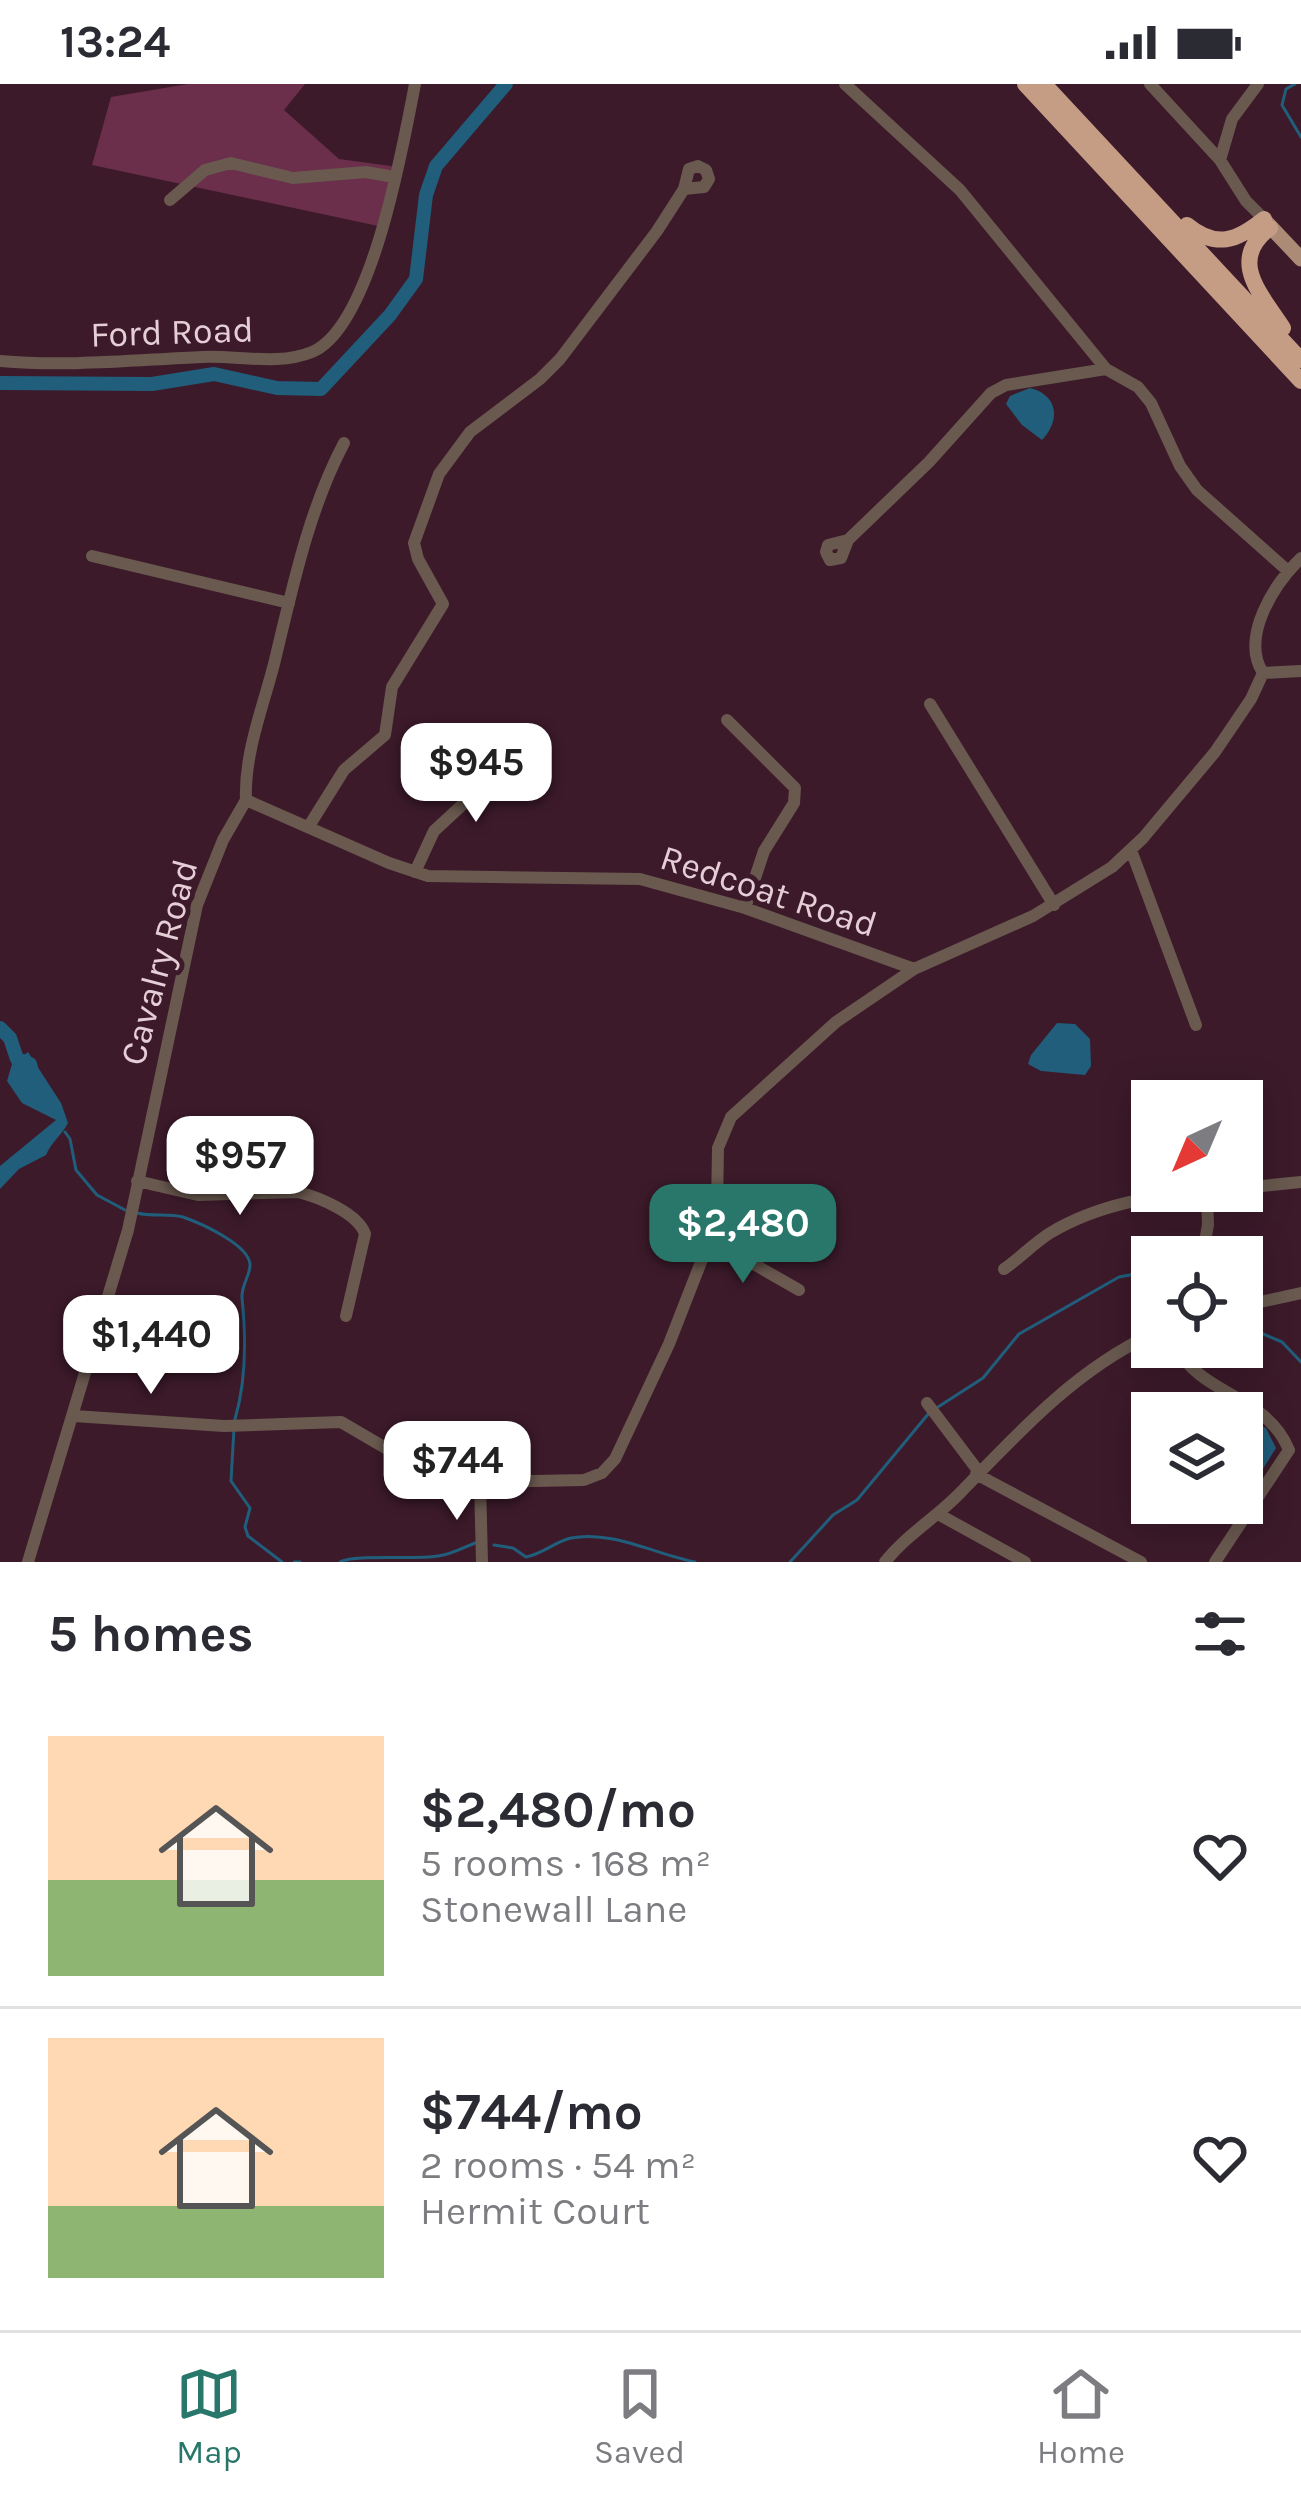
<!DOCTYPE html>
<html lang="en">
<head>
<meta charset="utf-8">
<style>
	body { margin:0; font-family:Karla,sans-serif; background:#f7f7f7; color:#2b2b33; height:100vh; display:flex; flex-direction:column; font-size:45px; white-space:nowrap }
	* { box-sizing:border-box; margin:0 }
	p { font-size:39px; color:#7c7c81 }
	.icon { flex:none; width:66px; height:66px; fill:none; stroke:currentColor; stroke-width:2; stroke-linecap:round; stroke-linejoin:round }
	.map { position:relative; height:1478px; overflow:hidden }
	.sheet { display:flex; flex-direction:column; background:#fff; flex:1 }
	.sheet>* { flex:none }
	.needle { width:78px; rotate:224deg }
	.tools { position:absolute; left:1131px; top:996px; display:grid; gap:24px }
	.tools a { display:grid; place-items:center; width:132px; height:132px; border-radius:0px; background:#fff; box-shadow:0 6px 30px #0003; font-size:60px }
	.price { position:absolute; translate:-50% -102px; padding:0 27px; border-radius:24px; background:#fff; color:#222; font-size:39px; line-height:78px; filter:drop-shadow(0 3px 6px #0008) }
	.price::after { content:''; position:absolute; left:50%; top:72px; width:36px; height:27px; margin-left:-18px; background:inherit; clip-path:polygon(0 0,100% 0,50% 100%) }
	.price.on { background:#28776a; color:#fff }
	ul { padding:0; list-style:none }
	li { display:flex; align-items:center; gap:36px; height:300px; padding:0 48px }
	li+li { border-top:3px solid #e1e1e2 }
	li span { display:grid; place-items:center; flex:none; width:336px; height:240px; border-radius:0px; color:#555 }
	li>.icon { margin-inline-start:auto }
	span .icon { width:144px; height:144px; fill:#fffc; stroke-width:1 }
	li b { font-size:51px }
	h2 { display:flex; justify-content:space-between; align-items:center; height:144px; padding:0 48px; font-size:51px }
	.status { display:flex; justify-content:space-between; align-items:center; height:84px; padding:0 60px; background:#fff; direction:ltr }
	.status svg { height:33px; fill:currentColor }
	.menu { display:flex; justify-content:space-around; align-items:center; height:168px; border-top:3px solid #e1e1e2; background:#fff; font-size:33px; color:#7c7c81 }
	.menu a { display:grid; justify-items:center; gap:6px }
	.menu .on { color:#28776a }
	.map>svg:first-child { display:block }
	.green { fill:#6b2f4b }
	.water { fill:#205e7c }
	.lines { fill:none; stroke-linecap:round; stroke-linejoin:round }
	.stream { stroke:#205e7c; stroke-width:3 }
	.river { stroke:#205e7c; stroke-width:14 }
	.minor { stroke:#69594f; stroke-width:12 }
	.major { stroke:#ab8a76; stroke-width:15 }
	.highway { stroke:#c59d85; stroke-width:16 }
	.labels { text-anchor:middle; stroke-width:10; stroke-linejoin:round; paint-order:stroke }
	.street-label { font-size:36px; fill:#e6ced7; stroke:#3c1a2a }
</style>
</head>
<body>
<div class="status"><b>13:24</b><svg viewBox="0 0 49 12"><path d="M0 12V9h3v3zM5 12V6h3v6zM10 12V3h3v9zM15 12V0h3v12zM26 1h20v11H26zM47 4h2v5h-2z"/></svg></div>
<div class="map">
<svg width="1301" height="1478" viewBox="0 0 1301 1478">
	<rect width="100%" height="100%" fill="#3c1a2a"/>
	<path class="green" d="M188,0H305L284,26L339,75L398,83L383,143L92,81L111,13Z"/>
	<path class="water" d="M1030,304C1058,311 1061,336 1042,356L1022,341L1006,320L1010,312Z
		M1057,939L1075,940L1090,955L1091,982L1085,991L1041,987L1028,980L1031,971Z
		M28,968L61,1019L68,1039C62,1051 52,1057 46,1071L19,1085L0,1105V1082L56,1036L22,1019L7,997L12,980Z
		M1242,1334L1266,1344L1276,1364L1261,1388L1242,1403Z"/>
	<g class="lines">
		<path class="stream" d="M1295,0L1286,5L1282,21L1301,53
			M65,1048L70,1055L76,1086L97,1111L125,1126
			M137,1129C152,1133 169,1129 183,1133C200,1139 248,1160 250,1180C251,1190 241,1201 242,1214C246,1253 246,1298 235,1335
			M1242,1241L1282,1258L1301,1278
			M938,1323L983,1294L1019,1250L1119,1193L1141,1189L1152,1192
			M234,1344L231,1397L250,1424L245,1443L248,1452L282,1478
			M494,1461L513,1464L526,1473C543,1470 554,1458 571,1454C612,1446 655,1470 695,1478
			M294,1478H300
			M340,1478C353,1470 415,1476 438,1472C450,1471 463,1464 475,1459
			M790,1478L833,1431L857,1416L929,1329"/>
		<path class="river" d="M0,299L152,300L214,290L277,304L321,305L390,231L416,195L426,111L436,82L506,0
			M0,944L10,954L17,975L30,980L31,984"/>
		<path class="minor" d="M845,0L960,106L1106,285
			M1150,0L1220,76L1246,117L1264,135
			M1220,76L1232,35L1258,0
			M170,116L205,86L231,79L293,94L366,88L394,93
			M0,277C68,283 134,276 202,273C237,271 278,282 312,268C372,243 403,61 415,0
			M848,456L828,461L826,468L830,476L841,474L848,456L929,378L991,309L1006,301L1106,285L1138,303L1151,319L1180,382L1197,406L1288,487
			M92,472L289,519
			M1263,589C1240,553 1274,500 1301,474
			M1263,589L1301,587
			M930,620L1054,821
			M727,636L795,704L794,719L764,767L745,824
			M246,716L389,779L428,792L640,795L745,824L914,885
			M246,716C244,670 263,623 274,580C292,506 308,427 344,359
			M309,742L344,686L385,651L392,603L443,520L418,475L414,459L439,390L470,348L540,295L560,275L657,147L684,105L689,85L698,82L706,86L709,95L704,103L684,105
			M1131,766L1196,941
			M415,788L434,747L511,676
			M137,1097L198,1111L298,1108C318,1113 358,1129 365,1150L346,1232
			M1242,1104L1301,1098
			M710,1155L799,1206
			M1202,1173L1208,1141L1207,1107
			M1004,1185C1020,1174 1034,1159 1050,1149C1098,1120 1155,1111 1209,1107
			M1242,1222L1301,1209
			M1177,1263C1201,1312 1266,1310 1289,1366L1215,1478
			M927,1319L979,1388
			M74,1332L224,1342L341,1338L430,1390L480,1398L584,1396L602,1389L615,1375L669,1260L710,1155L717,1123L718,1064L731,1033L836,938L914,885L1033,832L1112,783L1143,754L1215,668L1251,615L1263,589
			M976,1390L1141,1478
			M480,1398L482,1478
			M938,1430L1025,1478
			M28,1478L128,1146L197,821L223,756L246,716
			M885,1478C906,1451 936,1434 960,1409C1018,1349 1074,1287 1152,1250"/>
		<path class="major" d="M1266,138L1301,175"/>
		<path class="highway" d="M1025,0L1301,297
			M1044,0L1301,276
			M1187,141C1216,165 1237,157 1264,135
			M1270,144C1227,176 1261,210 1283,244"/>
	</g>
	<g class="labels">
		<g class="street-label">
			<text transform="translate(172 247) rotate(-2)" y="13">Ford Road</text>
			<text transform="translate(769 806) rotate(18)" y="13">Redcoat Road</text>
			<text transform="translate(158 878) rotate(-75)" y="13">Cavalry Road</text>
		</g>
	</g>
</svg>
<div class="tools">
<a><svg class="needle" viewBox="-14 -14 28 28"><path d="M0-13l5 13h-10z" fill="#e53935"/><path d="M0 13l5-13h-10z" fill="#7c7c81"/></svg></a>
<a><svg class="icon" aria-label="locate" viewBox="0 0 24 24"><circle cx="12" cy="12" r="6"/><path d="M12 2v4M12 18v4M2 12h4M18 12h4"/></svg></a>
<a><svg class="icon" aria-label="layers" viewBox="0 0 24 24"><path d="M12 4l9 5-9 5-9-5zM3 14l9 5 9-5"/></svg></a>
</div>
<b class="price" style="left:476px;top:741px">$945</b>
<b class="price" style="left:240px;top:1134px">$957</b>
<b class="price on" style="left:743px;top:1202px">$2,480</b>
<b class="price" style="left:151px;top:1313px">$1,440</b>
<b class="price" style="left:457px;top:1439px">$744</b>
</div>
<section class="sheet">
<h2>5 homes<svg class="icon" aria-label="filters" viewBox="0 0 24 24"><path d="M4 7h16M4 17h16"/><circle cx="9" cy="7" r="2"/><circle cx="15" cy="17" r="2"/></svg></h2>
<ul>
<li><span style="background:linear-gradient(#ffd9b3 60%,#8fb573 0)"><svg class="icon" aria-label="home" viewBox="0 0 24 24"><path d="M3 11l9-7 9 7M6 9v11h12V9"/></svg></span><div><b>$2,480/mo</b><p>5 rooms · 168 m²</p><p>Stonewall Lane</p></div><svg class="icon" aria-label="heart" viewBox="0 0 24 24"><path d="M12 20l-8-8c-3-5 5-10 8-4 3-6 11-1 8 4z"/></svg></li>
<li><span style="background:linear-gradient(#ffd9b3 70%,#8fb573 0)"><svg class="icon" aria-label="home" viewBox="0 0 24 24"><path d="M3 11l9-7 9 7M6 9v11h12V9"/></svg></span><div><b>$744/mo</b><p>2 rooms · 54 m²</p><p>Hermit Court</p></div><svg class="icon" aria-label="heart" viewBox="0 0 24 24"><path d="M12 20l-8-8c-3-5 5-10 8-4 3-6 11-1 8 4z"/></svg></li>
</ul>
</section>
<nav class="menu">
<a class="on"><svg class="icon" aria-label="map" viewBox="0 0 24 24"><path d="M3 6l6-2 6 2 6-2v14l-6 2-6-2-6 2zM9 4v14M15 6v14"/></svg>Map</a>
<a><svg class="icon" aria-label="saved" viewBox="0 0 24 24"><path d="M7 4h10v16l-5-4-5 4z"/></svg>Saved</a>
<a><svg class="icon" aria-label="home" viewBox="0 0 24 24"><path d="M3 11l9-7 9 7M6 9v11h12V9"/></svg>Home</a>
</nav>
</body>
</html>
